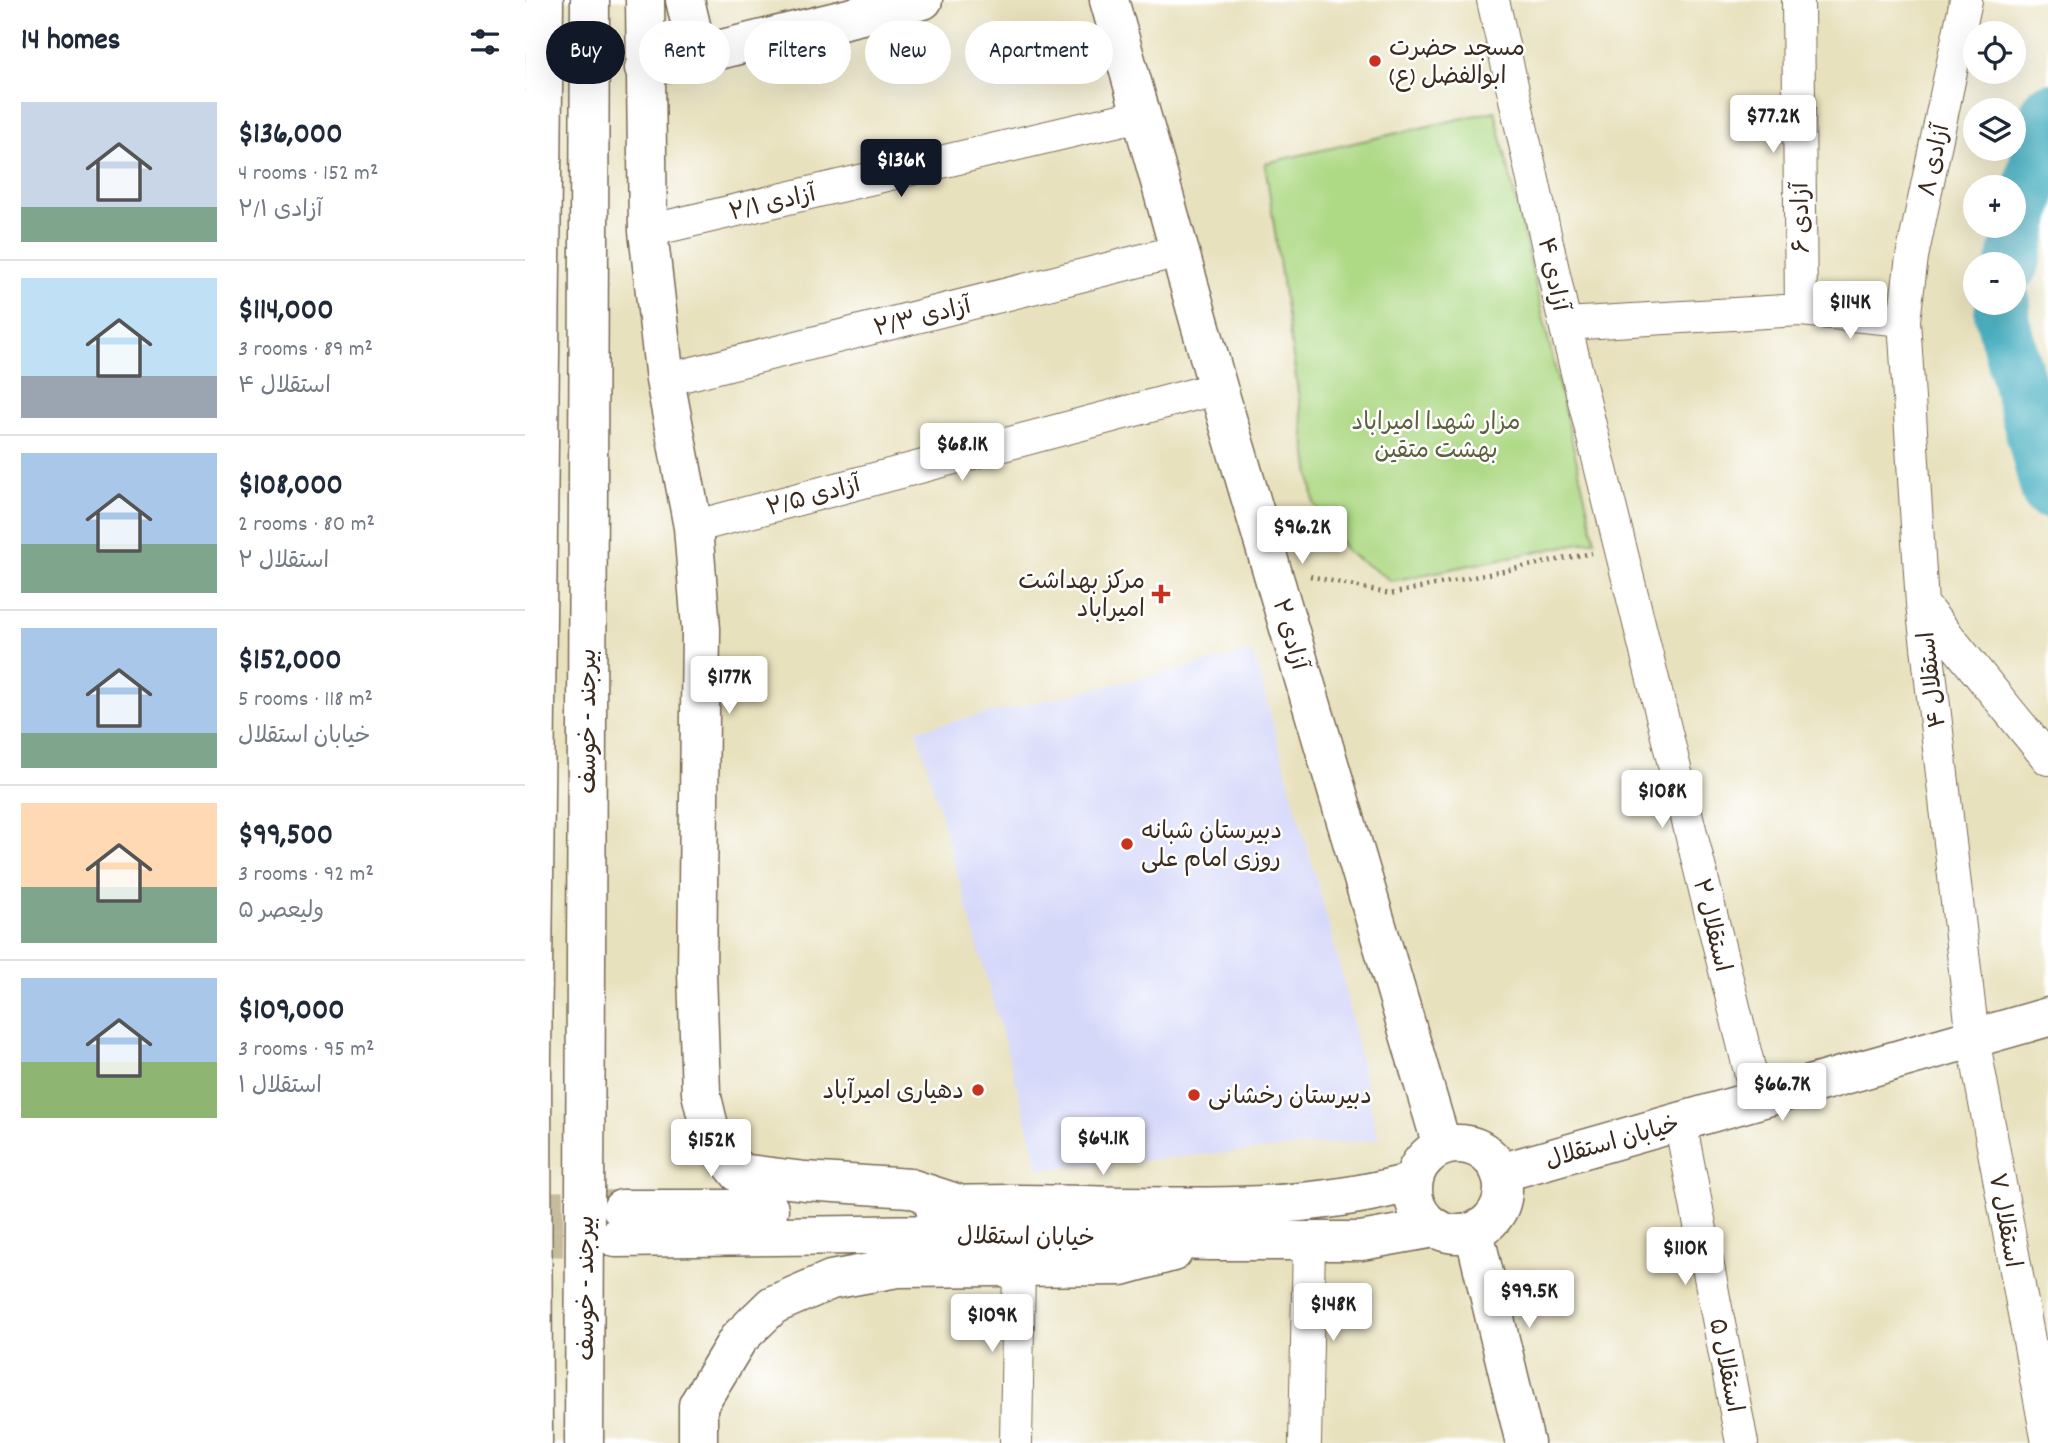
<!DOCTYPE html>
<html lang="en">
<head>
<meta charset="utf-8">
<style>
	body { margin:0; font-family:Dekko,"Playpen Sans Arabic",sans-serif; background:#f6f6f7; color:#1f2937; height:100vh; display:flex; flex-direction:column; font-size:26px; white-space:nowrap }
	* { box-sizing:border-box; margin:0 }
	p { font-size:23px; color:#747a83 }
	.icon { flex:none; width:38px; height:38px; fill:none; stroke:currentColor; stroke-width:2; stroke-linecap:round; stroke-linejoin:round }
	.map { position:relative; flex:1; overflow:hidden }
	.drawer { display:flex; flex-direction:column; background:#fff; width:525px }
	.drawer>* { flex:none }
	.hud { position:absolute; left:21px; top:21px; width:665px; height:63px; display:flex; gap:14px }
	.fabs { position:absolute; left:1438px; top:21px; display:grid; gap:14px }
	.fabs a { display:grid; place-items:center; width:63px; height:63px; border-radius:50%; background:#fff; box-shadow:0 7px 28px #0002; font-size:35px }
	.price { position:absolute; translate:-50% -60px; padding:0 16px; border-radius:7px; background:#fff; color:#222; font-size:23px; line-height:46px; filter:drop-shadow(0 2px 4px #0008) }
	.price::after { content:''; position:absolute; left:50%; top:42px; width:21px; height:16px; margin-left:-10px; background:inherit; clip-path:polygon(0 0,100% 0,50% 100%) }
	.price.current { background:#111827; color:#fff }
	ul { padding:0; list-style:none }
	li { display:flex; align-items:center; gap:21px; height:175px; padding:0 21px }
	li+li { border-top:2px solid #e0e1e3 }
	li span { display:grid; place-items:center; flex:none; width:196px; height:140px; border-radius:0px; color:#555 }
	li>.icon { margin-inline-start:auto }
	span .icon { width:84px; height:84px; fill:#fffc; stroke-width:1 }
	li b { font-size:30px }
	h2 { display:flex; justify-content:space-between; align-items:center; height:84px; padding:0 21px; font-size:30px }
	.pill { padding:0 24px; border-radius:32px; background:#fff; box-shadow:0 7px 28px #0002; font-size:24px; line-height:63px }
	.pill.current { background:#111827; color:#fff }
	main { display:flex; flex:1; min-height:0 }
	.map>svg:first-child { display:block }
	.built { fill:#d5d8f9 }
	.green { fill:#aed985; stroke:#748252; stroke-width:2 }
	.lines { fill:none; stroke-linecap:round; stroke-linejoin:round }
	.river { stroke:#3eabbd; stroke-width:54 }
	.tertiary-tunnel { stroke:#c5bc9d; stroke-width:38; stroke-dasharray:38 19; stroke-linecap:butt }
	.minor-casing { stroke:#786a56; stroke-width:34 }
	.tertiary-casing { stroke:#786a56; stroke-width:41 }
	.trunk-casing { stroke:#786a56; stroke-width:41 }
	.path { stroke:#786a56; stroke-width:4.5; stroke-dasharray:2 5; stroke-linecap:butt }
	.minor { stroke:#fff; stroke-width:32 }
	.tertiary { stroke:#fff; stroke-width:38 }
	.trunk { stroke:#fff; stroke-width:38 }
	.poi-dot { fill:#c8321e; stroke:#fff; stroke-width:2.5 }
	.labels { text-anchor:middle; stroke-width:5; stroke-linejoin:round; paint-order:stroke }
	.poi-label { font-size:24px; fill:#3b2a1e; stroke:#fff; text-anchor:start }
	.street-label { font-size:24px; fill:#3b2a1e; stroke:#fff }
	.park-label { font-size:24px; fill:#5e5f3d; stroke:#fff }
</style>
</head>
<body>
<main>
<section class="drawer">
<h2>14 homes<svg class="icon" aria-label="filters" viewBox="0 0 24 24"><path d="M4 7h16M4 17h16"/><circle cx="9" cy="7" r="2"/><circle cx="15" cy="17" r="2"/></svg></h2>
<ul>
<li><span style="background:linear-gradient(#c9d6e8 75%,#7fa58c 0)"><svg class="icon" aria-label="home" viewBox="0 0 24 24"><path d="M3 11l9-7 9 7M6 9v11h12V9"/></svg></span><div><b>$136,000</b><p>4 rooms · 152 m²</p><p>آزادی ۲/۱</p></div></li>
<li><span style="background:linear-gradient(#bfe0f5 70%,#9aa5b1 0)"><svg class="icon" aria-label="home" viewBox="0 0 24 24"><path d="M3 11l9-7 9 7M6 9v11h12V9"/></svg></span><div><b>$114,000</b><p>3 rooms · 89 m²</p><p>استقلال ۴</p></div></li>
<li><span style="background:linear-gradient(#a9c7e8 65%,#7fa58c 0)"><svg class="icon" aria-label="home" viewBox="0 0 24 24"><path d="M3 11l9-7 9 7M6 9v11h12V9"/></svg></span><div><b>$108,000</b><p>2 rooms · 80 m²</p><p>استقلال ۲</p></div></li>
<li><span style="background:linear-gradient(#a9c7e8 75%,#7fa58c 0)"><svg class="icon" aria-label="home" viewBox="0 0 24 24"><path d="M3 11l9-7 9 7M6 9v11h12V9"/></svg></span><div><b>$152,000</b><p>5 rooms · 118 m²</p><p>خیابان استقلال</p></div></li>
<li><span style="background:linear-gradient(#ffd9b3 60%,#7fa58c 0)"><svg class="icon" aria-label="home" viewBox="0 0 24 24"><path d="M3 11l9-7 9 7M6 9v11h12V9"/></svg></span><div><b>$99,500</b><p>3 rooms · 92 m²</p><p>ولیعصر ۵</p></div></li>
<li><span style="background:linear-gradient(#a9c7e8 60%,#8fb573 0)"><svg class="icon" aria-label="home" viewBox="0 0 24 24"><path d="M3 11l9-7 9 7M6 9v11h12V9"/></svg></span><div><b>$109,000</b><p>3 rooms · 95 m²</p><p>استقلال ۱</p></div></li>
</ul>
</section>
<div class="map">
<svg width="1523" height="1443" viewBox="0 0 1523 1443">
	<rect width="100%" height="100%" fill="#fff"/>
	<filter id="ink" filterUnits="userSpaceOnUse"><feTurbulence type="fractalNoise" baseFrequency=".0143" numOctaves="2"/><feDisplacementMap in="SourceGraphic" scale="14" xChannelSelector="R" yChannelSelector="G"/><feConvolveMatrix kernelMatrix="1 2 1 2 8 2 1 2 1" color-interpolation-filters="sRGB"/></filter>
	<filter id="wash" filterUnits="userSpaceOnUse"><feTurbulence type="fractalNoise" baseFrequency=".00686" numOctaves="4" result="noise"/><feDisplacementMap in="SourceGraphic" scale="28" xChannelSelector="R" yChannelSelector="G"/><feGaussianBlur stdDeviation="1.57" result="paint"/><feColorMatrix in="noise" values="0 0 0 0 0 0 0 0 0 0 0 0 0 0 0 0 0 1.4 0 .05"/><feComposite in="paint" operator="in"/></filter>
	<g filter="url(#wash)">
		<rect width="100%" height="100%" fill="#e8e1bd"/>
		<path class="built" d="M728,652L813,958L853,1140L515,1169L392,730Z"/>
		<path class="green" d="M970,111L1070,540L867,581L823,553L789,503L740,163Z"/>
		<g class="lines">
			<path class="river" d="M1488,264L1523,110
				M1479,303L1476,314L1523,492"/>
		</g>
	</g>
	<g filter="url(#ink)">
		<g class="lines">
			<path class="tertiary-tunnel" d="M0,1211L92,1209
				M0,1237L91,1238"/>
			<defs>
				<path id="minor" d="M968,0L1040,324L1232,1100
					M1273,0L1276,310
					M1441,0L1387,257L1379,320L1397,604L1448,1038L1523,1443
					M123,231L616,115
					M1040,324L1276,310L1379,320
					M140,380L654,251
					M168,527L693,388
					M1397,604L1523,759
					M1155,1121L1217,1443
					M491,1443L494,1266
					M780,1443L784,1241"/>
				<path id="tertiary" d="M120,0L123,231L140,380L168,527L176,629L172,973L176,1093L187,1139L214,1173L280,1181L385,1188L434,1204
					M160,0L173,55
					M584,0L693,388L917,1146
					M119,68L398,0
					M888 1189a45 45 0 1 1 90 0a45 45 0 1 1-90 0Z
					M975,1173L1523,1017
					M409,1206C569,1197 732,1225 888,1182
					M97,1209H244
					M949,1232L1000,1443
					M91,1238L416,1234L686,1241H836L909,1228
					M173,1443V1405L213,1339L248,1305L306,1280L372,1268L597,1266L648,1252"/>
				<path id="trunk" d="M8,1443L7,1059L19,0
					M59,1443L65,0"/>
			</defs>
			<use href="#minor" class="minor-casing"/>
			<use href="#tertiary" class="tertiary-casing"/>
			<use href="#trunk" class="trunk-casing"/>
			<path class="path" d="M785,576L865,594L1067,553"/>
			<use href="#minor" class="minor"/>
			<use href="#tertiary" class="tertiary"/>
			<use href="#trunk" class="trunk"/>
		</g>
	</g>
	<g class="poi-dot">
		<circle cx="850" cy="61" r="7"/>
		<path d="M632.5 583.5h7v7h7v7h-7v7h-7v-7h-7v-7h7z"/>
		<circle cx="602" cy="844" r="7"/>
		<circle cx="453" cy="1090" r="7"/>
		<circle cx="669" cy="1095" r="7"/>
	</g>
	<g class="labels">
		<g class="poi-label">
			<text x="864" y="55">مسجد حضرت<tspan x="864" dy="28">ابوالفضل (ع)</tspan></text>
			<text x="620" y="588" text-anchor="end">مرکز بهداشت<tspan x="620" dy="28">امیراباد</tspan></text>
			<text x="616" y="838">دبیرستان شبانه<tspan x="616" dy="28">روزی امام علی</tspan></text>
			<text x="439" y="1098" text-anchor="end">دهیاری امیرآباد</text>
			<text x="683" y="1103">دبیرستان رخشانی</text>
		</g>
		<g class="street-label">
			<text transform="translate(1408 160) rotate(-78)" y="8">آزادی ۸</text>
			<text transform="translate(247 202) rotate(-13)" y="8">آزادی ۲/۱</text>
			<text transform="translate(1275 218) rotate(-91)" y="8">آزادی ۶</text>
			<text transform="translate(1029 274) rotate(78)" y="8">آزادی ۴</text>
			<text transform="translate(397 316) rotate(-14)" y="8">آزادی ۲/۳</text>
			<text transform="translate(288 495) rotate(-15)" y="8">آزادی ۲/۵</text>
			<text transform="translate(766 634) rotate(74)" y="8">آزادی ۲</text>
			<text transform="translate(1406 680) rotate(-97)" y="8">استقلال ۴</text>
			<text transform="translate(62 721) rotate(-90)" y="8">بیرجند - خوسف</text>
			<text transform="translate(1188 925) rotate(76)" y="8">استقلال ۲</text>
			<text transform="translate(1087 1141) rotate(-16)" y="8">خیابان استقلال</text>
			<text transform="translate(1481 1220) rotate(80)" y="8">استقلال ۷</text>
			<text transform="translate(501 1236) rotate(1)" y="8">خیابان استقلال</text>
			<text transform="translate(60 1288) rotate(-90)" y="8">بیرجند - خوسف</text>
			<text transform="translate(1202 1365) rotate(79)" y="8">استقلال ۵</text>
		</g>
		<g class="park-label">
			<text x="911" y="429">مزار شهدا امیراباد<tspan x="911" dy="28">بهشت متقین</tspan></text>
		</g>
	</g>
</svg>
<div class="fabs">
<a><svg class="icon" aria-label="locate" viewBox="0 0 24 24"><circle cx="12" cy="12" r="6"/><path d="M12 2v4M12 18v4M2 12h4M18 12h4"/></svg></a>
<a><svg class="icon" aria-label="layers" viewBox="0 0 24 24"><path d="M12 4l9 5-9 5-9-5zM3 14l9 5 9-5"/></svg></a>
<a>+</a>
<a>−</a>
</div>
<b class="price" style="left:1248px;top:155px">$77.2K</b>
<b class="price current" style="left:376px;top:199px">$136K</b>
<b class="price" style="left:1325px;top:341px">$114K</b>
<b class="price" style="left:437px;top:483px">$68.1K</b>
<b class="price" style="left:777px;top:566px">$96.2K</b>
<b class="price" style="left:204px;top:716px">$177K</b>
<b class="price" style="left:1137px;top:830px">$108K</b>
<b class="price" style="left:1257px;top:1123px">$66.7K</b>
<b class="price" style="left:578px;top:1177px">$64.1K</b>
<b class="price" style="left:186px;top:1179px">$152K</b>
<b class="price" style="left:1160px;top:1287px">$110K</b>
<b class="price" style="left:1004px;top:1330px">$99.5K</b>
<b class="price" style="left:808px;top:1343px">$148K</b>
<b class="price" style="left:467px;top:1354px">$109K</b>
<div class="hud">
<a class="pill current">Buy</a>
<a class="pill">Rent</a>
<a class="pill">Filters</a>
<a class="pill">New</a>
<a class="pill">Apartment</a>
</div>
</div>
</main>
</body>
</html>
